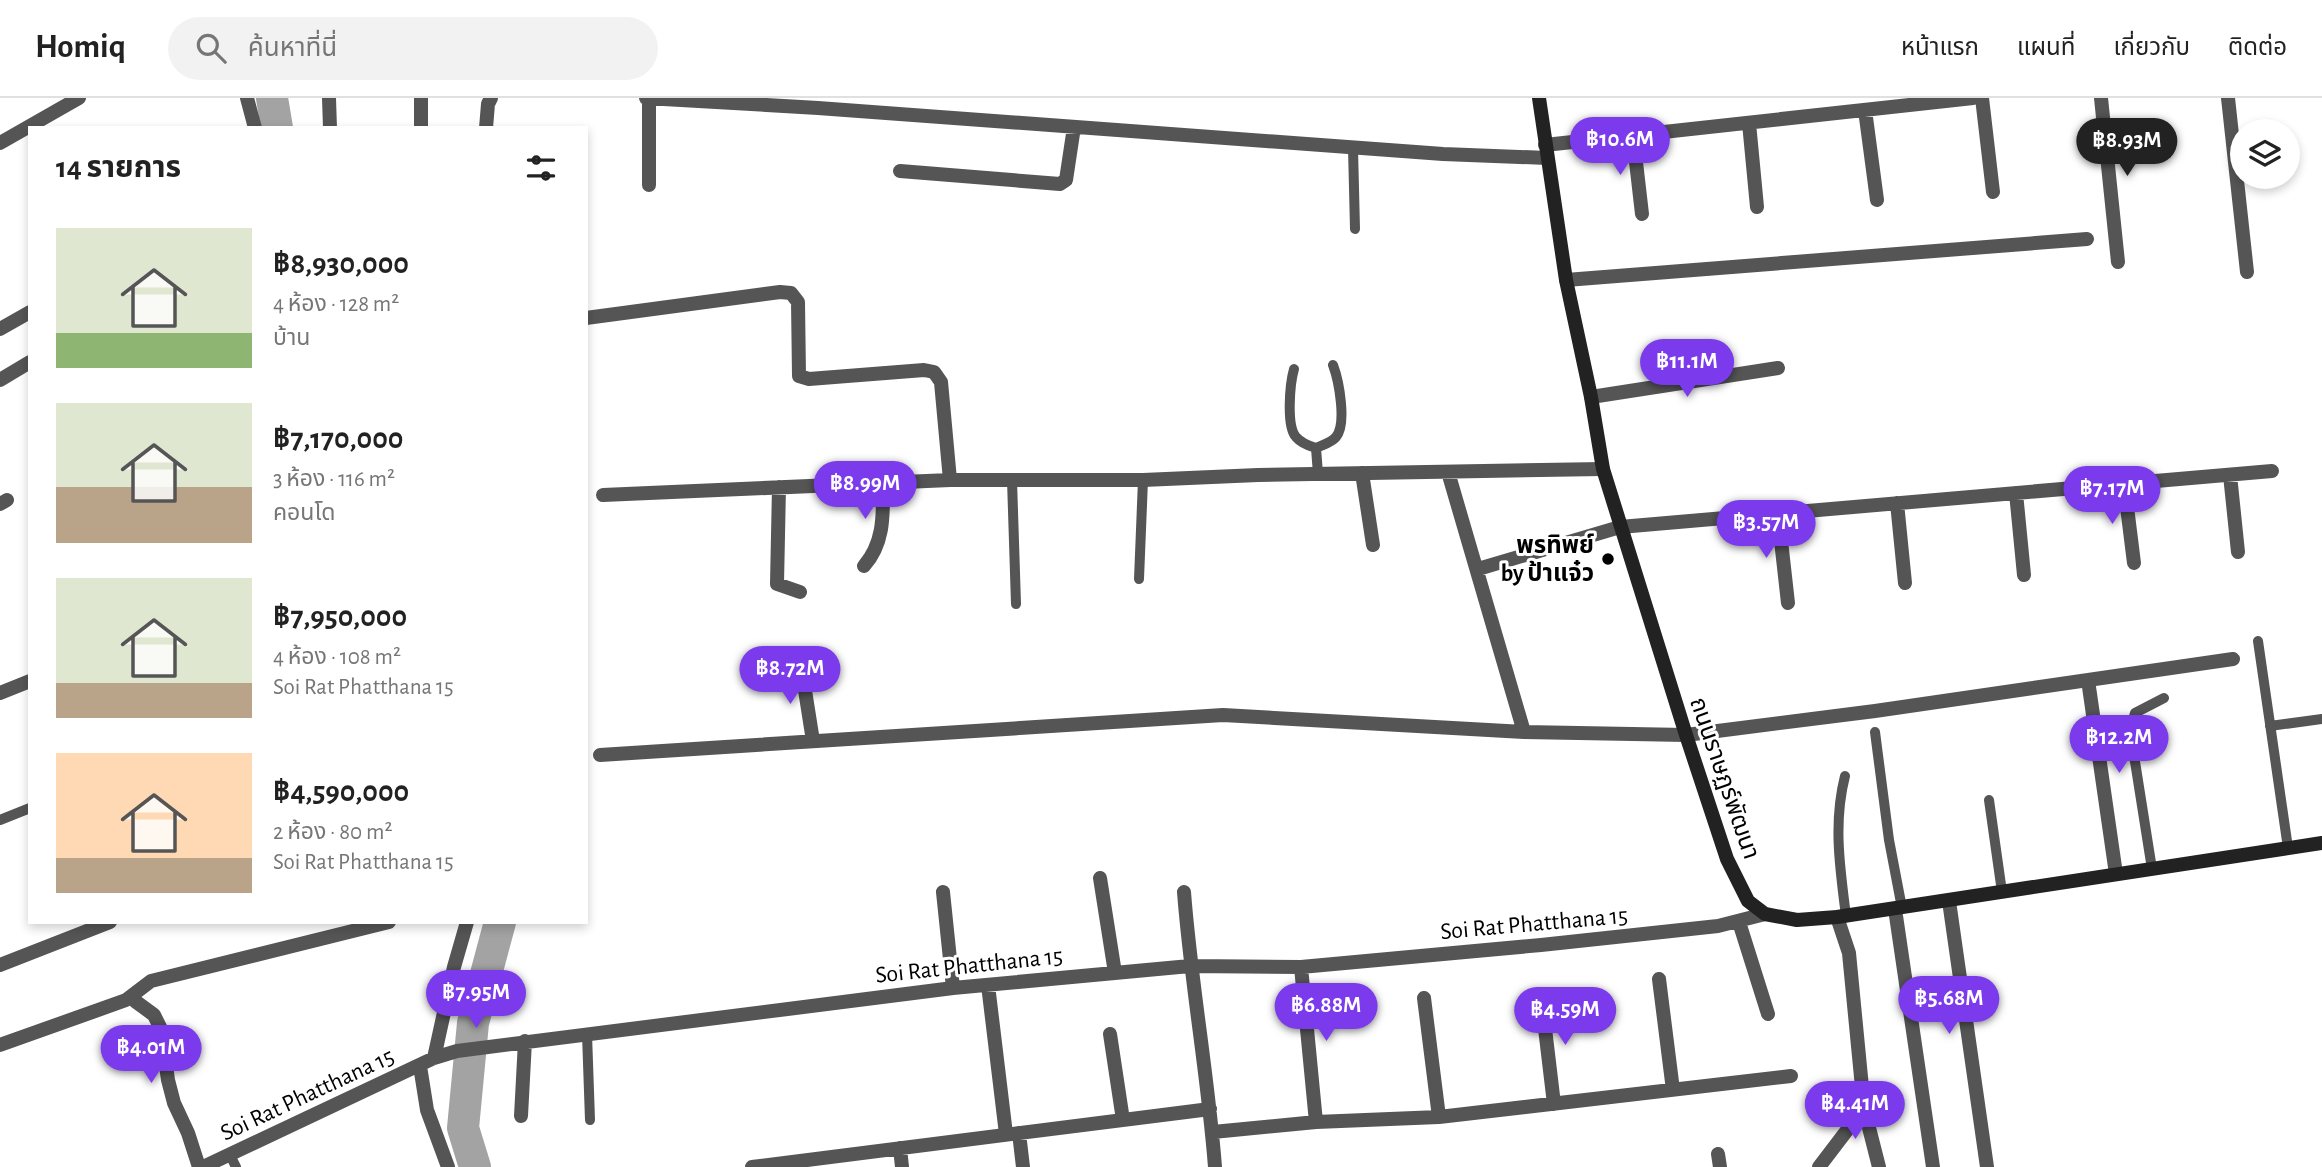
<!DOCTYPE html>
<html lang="th">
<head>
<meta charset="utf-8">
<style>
	body { margin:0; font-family:"Alegreya Sans","Noto Sans Thai",sans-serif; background:#f2f2f2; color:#222; height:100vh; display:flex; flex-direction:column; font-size:26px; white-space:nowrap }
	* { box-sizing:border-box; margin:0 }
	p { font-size:23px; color:#767676 }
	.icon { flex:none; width:38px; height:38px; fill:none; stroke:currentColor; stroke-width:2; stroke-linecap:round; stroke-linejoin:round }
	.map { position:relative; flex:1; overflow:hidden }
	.details { position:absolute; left:28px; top:28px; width:560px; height:798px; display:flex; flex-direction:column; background:#fff; border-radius:0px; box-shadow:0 4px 10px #0003 }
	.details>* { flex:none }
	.fabs { position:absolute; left:2230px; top:21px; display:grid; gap:14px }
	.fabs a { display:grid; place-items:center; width:70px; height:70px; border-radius:50%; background:#fff; box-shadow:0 4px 10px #0003; font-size:35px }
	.price { position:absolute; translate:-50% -60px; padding:0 16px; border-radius:24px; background:#7c3aed; color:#fff; font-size:23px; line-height:46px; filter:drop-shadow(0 2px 4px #0008) }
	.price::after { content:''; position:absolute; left:50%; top:42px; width:21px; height:16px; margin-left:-10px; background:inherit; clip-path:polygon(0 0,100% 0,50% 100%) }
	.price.current { background:#222; color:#fff }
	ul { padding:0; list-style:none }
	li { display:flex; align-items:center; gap:21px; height:175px; padding:0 28px }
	li span { display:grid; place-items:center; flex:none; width:196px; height:140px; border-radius:0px; color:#555 }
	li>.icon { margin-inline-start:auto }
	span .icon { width:84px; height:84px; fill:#fffc; stroke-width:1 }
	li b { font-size:30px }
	h2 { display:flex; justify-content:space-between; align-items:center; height:84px; padding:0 28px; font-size:30px }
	header { display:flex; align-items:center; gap:42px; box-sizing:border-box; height:98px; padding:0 35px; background:#fff; border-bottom:2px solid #e0e0e0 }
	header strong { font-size:33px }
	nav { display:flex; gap:38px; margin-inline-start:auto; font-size:24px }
	.search { width:490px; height:63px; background:#f2f2f2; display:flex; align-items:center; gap:18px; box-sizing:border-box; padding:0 24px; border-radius:38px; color:#767676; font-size:26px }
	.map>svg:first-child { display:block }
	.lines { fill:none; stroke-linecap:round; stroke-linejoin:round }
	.river { stroke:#a3a3a3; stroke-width:32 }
	.lane { stroke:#555; stroke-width:10 }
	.street { stroke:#555; stroke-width:14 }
	.secondary { stroke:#222; stroke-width:14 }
	.poi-dot { fill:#000; stroke:#fff; stroke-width:2.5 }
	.labels { text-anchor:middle; stroke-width:6; stroke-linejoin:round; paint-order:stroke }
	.poi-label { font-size:24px; font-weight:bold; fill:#000; stroke:#fff; text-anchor:end }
	.street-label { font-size:24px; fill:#000; stroke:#fff }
</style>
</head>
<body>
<header>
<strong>Homiq</strong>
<div class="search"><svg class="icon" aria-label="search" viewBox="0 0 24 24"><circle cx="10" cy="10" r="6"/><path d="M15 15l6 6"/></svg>ค้นหาที่นี่</div>
<nav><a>หน้าแรก</a><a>แผนที่</a><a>เกี่ยวกับ</a><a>ติดต่อ</a></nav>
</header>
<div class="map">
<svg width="2322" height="1069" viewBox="0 0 2322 1069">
	<rect width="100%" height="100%" fill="#fff"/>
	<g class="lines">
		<path class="river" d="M272,0L277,30
			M475,1069L463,1030L473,925L500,824"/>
		<path class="lane" d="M1353,50L1355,131
			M1294,271C1290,285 1286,328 1296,339C1301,345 1309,348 1316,350L1318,376
			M1316,350C1322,347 1331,345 1336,339C1347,326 1339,283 1333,267
			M1012,382L1016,506
			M1139,481L1143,382
			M2258,543L2288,750
			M2270,628L2322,621
			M1875,634L1889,742L1902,810
			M1845,678C1833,725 1840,770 1846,818
			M1989,702L2002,794
			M0,722L30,710
			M2152,771L2130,632L2135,615L2164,600
			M587,936L590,1022
			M230,1057L236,1069"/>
		<path class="street" d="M247,0L255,30
			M329,0L330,30
			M421,0V30
			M646,0L818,10L1443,56L1547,60
			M1982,0L1993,94
			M2101,0L2118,164
			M2228,0L2247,174
			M1865,12L1877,102
			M1749,25L1757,109
			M486,30L488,6L491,0
			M1633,38L1642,116
			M0,45L79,0
			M1545,47L1973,0
			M900,73L1060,86L1066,82L1074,29
			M649,87V0
			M1566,182L2087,141
			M586,220L780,194L791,195L798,204L799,278L809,281L924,272L934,274L941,284L950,382
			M0,231L30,214
			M0,282L30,264
			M1591,299L1778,270
			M1448,374L1524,634
			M1362,375L1373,447
			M2230,377L2238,454
			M2124,385L2134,465
			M779,389L777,486L800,494
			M2016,395L2024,477
			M603,397L950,382H1143L1258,377L1603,371
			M1897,405L1905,485
			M0,406L7,402
			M1778,416L1788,505
			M864,468C885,444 883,415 883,385
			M1478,471L1620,429L2272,373
			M801,567L813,643
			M2088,582L2116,776
			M0,595L30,583
			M600,657L1223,617L1524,634L1686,637L1875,613L2233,561
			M1100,780L1115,875
			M943,794L953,890
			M1184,794C1191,886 1208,977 1215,1069
			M1949,803L1987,1069
			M1895,811L1933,1069
			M1837,819L1849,855L1864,1010L1879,1069
			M1739,824L1768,916
			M0,867L110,824
			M1301,869L1316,1024
			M1659,881L1673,992
			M988,887L1006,1036
			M1541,897L1554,1006
			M132,898L135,903L154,917L161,931L168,982L174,1005L188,1035L199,1069
			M1424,900L1439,1019
			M1110,936L1123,1022
			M0,947L126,902L151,883L389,824
			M434,960L454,869L467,824
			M420,968L427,1012L448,1069
			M521,1018L525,943
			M1213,1034L1316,1024L1439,1019L1791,978
			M1019,1035L1023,1069
			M900,1050L902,1069
			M1718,1056L1720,1069
			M203,1069L434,960L457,953L953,890L1190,868L1301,869L1541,847L1718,828L1765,816
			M752,1069L1210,1011
			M1819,1069L1864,1010"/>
		<path class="secondary" d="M1539,0L1566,182L1591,299L1603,371L1686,637L1727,761L1748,803L1765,816L1797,822L1837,819L2322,745"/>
	</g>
	<circle class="poi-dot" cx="1608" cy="461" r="7"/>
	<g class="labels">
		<g class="poi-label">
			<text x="1594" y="455">พรทิพย์<tspan x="1594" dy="28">by ป้าแจ๋ว</tspan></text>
		</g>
		<g class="street-label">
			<text transform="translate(1725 680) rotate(71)" y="8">ถนนราษฏร์พัฒนา</text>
			<text transform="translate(1534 825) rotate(-5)" y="8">Soi Rat Phatthana 15</text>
			<text transform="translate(969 867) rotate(-6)" y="8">Soi Rat Phatthana 15</text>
			<text transform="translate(307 996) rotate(-25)" y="8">Soi Rat Phatthana 15</text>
		</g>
	</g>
</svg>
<div class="fabs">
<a><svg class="icon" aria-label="layers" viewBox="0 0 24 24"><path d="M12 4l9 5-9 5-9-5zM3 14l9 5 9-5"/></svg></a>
</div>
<b class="price" style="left:1620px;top:79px">฿10.6M</b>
<b class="price current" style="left:2127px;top:80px">฿8.93M</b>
<b class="price" style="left:1687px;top:301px">฿11.1M</b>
<b class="price" style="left:865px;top:423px">฿8.99M</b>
<b class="price" style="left:2112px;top:428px">฿7.17M</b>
<b class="price" style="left:1766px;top:462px">฿3.57M</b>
<b class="price" style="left:790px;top:608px">฿8.72M</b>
<b class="price" style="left:2119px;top:677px">฿12.2M</b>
<b class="price" style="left:476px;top:932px">฿7.95M</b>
<b class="price" style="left:1949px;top:938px">฿5.68M</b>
<b class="price" style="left:1326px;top:945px">฿6.88M</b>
<b class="price" style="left:1565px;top:949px">฿4.59M</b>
<b class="price" style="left:151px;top:987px">฿4.01M</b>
<b class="price" style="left:1855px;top:1043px">฿4.41M</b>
<section class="details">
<h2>14 รายการ<svg class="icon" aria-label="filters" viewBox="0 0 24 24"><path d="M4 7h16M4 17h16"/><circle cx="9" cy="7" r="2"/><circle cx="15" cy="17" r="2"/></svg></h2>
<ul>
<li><span style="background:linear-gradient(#dfe7d0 75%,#8fb573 0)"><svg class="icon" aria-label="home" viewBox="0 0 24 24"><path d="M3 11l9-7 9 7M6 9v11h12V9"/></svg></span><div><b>฿8,930,000</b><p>4 ห้อง · 128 m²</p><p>บ้าน</p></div></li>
<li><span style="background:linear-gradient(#dfe7d0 60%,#b9a48a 0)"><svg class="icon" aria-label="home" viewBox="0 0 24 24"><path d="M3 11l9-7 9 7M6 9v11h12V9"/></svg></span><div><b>฿7,170,000</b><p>3 ห้อง · 116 m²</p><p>คอนโด</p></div></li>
<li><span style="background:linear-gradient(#dfe7d0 75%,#b9a48a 0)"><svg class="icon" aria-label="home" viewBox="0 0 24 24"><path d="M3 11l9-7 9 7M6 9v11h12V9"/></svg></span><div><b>฿7,950,000</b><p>4 ห้อง · 108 m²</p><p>Soi Rat Phatthana 15</p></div></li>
<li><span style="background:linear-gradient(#ffd9b3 75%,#b9a48a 0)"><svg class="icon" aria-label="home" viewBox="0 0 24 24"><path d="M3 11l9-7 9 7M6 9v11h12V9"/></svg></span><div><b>฿4,590,000</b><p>2 ห้อง · 80 m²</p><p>Soi Rat Phatthana 15</p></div></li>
</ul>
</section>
</div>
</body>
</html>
